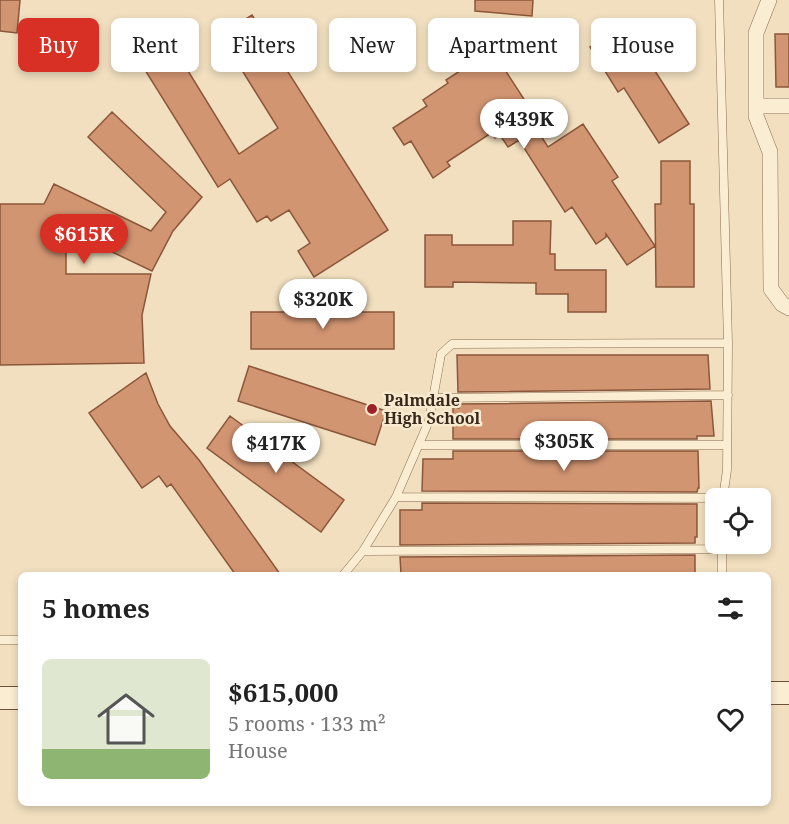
<!DOCTYPE html>
<html lang="en">
<head>
<meta charset="utf-8">
<style>
	body { margin:0; font-family:"Noto Serif",serif; background:#f6f6f6; color:#222; height:100vh; display:flex; flex-direction:column; font-size:22px; white-space:nowrap }
	* { box-sizing:border-box; margin:0 }
	p { font-size:20px; color:#767676 }
	.icon { flex:none; width:33px; height:33px; fill:none; stroke:currentColor; stroke-width:2; stroke-linecap:round; stroke-linejoin:round }
	.map { position:relative; flex:1; overflow:hidden }
	.side { position:absolute; left:18px; top:572px; width:753px; height:234px; display:flex; flex-direction:column; background:#fff; border-radius:9px; box-shadow:0 3px 9px #0003 }
	.side>* { flex:none }
	.top-card { position:absolute; left:18px; top:18px; width:753px; height:54px; display:flex; gap:12px }
	.buttons { position:absolute; left:705px; top:488px; display:grid; gap:12px }
	.buttons a { display:grid; place-items:center; width:66px; height:66px; border-radius:9px; background:#fff; box-shadow:0 3px 9px #0003; font-size:30px }
	.price { position:absolute; translate:-50% -51px; padding:0 14px; border-radius:21px; background:#fff; color:#222; font-size:20px; line-height:39px; filter:drop-shadow(0 2px 3px #0008) }
	.price::after { content:''; position:absolute; left:50%; top:36px; width:18px; height:14px; margin-left:-9px; background:inherit; clip-path:polygon(0 0,100% 0,50% 100%) }
	.price.current { background:#d93025; color:#fff }
	ul { padding:0; list-style:none }
	li { display:flex; align-items:center; gap:18px; height:150px; padding:0 24px }
	li span { display:grid; place-items:center; flex:none; width:168px; height:120px; border-radius:9px; color:#555 }
	li>.icon { margin-inline-start:auto }
	span .icon { width:72px; height:72px; fill:#fffc; stroke-width:1 }
	li b { font-size:26px }
	h2 { display:flex; justify-content:space-between; align-items:center; height:72px; padding:0 24px; font-size:26px }
	.chip { padding:0 21px; border-radius:9px; background:#fff; box-shadow:0 3px 9px #0003; font-size:21px; line-height:54px }
	.chip.current { background:#d93025; color:#fff }
	.map>svg:first-child { display:block }
	.building { fill:#d29572; stroke:#8b573a; stroke-width:1.5 }
	.lines { fill:none; stroke-linecap:round; stroke-linejoin:round }
	.service-casing { stroke:#8a6f56; stroke-width:9 }
	.minor-casing { stroke:#8a6f56; stroke-width:16 }
	.secondary-casing { stroke:#6c5039; stroke-width:24 }
	.service { stroke:#fbedd2; stroke-width:8 }
	.minor { stroke:#fbedd2; stroke-width:15 }
	.secondary { stroke:#fbedd2; stroke-width:22 }
	.poi-dot { fill:#9d2228; stroke:#f8eacf; stroke-width:2 }
	.labels { text-anchor:middle; stroke-width:5; stroke-linejoin:round; paint-order:stroke }
	.poi-label { font-size:16px; font-weight:bold; fill:#39281c; stroke:#f8eacf; text-anchor:start }
</style>
</head>
<body>
<div class="map">
<svg width="789" height="824" viewBox="0 0 789 824">
	<rect width="100%" height="100%" fill="#f1dfbf"/>
	<path class="building" d="M0,0H20L17,33L0,31Z
		M475,0H533L532,16L475,11Z
		M252,15L388,230L314,277L298,251L310,243L289,210L271,221L267,216L257,222L230,179L218,187L135,54L154,42L170,68L182,61L239,154L278,128L220,35Z
		M625,24L689,124L659,143L624,88L618,92L590,47Z
		M775,34H789V87H776Z
		M492,50L533,113L528,116L548,147L583,124L618,177L612,181L655,246L627,265L606,234V237L596,244L572,207L565,212L519,140L508,147L500,135L495,138L491,133L447,162L450,166L433,178L411,141L404,145L393,128L427,106L423,100L448,83L446,80Z
		M112,112L202,197L173,231L152,271L66,230V274H151L142,315L144,363L0,365V204H44L54,184L151,231L166,212L88,137Z
		M661,161H690V204H694V287H656L655,204H661Z
		M513,221H551L550,254H555V270H606V312H568V294H536V283L453,282V287H425V235H452V245H513Z
		M251,312H394V349H251Z
		M457,355H708L710,389L458,392Z
		M249,366L386,411L375,445L238,401Z
		M146,373L158,404L170,426L199,460L280,574H235L171,484L167,487L159,476L142,488L89,413Z
		M711,401L714,436H697V439H453V408H459V404Z
		M230,416L344,500L321,532L207,448Z
		M453,451H698L699,488H698L697,492L422,491L423,459H453Z
		M422,503L697,504V537H695V543L400,545V510H422Z
		M695,555V574H401L400,557Z"/>
	<g class="lines">
		<defs>
			<path id="service" d="M719,0L728,343L727,470L723,498
				M434,398L728,395
				M420,445H727
				M396,497L722,498
				M722,543V574
				M363,551L722,549
				M344,574L363,551L396,497L429,421L441,354L452,344L728,343
				M0,640H21"/>
			<path id="minor" d="M769,0L756,33V116L770,152L771,289L782,304L789,308
				M756,106H789"/>
			<path id="secondary" d="M768,693H789
				M0,698H21"/>
		</defs>
		<use href="#service" class="service-casing"/>
		<use href="#minor" class="minor-casing"/>
		<use href="#secondary" class="secondary-casing"/>
		<use href="#service" class="service"/>
		<use href="#minor" class="minor"/>
		<use href="#secondary" class="secondary"/>
	</g>
	<circle class="poi-dot" cx="372" cy="409" r="6"/>
	<g class="labels">
		<g class="poi-label">
			<text x="384" y="406">Palmdale<tspan x="384" dy="18">High School</tspan></text>
		</g>
	</g>
</svg>
<div class="buttons">
<a><svg class="icon" aria-label="locate" viewBox="0 0 24 24"><circle cx="12" cy="12" r="6"/><path d="M12 2v4M12 18v4M2 12h4M18 12h4"/></svg></a>
</div>
<b class="price" style="left:524px;top:150px">$439K</b>
<b class="price current" style="left:84px;top:265px">$615K</b>
<b class="price" style="left:323px;top:330px">$320K</b>
<b class="price" style="left:564px;top:472px">$305K</b>
<b class="price" style="left:276px;top:474px">$417K</b>
<div class="top-card">
<a class="chip current">Buy</a>
<a class="chip">Rent</a>
<a class="chip">Filters</a>
<a class="chip">New</a>
<a class="chip">Apartment</a>
<a class="chip">House</a>
</div>
<section class="side">
<h2>5 homes<svg class="icon" aria-label="filters" viewBox="0 0 24 24"><path d="M4 7h16M4 17h16"/><circle cx="9" cy="7" r="2"/><circle cx="15" cy="17" r="2"/></svg></h2>
<ul>
<li><span style="background:linear-gradient(#dfe7d0 75%,#8fb573 0)"><svg class="icon" aria-label="home" viewBox="0 0 24 24"><path d="M3 11l9-7 9 7M6 9v11h12V9"/></svg></span><div><b>$615,000</b><p>5 rooms · 133 m²</p><p>House</p></div><svg class="icon" aria-label="heart" viewBox="0 0 24 24"><path d="M12 20l-8-8c-3-5 5-10 8-4 3-6 11-1 8 4z"/></svg></li>
</ul>
</section>
</div>
</body>
</html>
